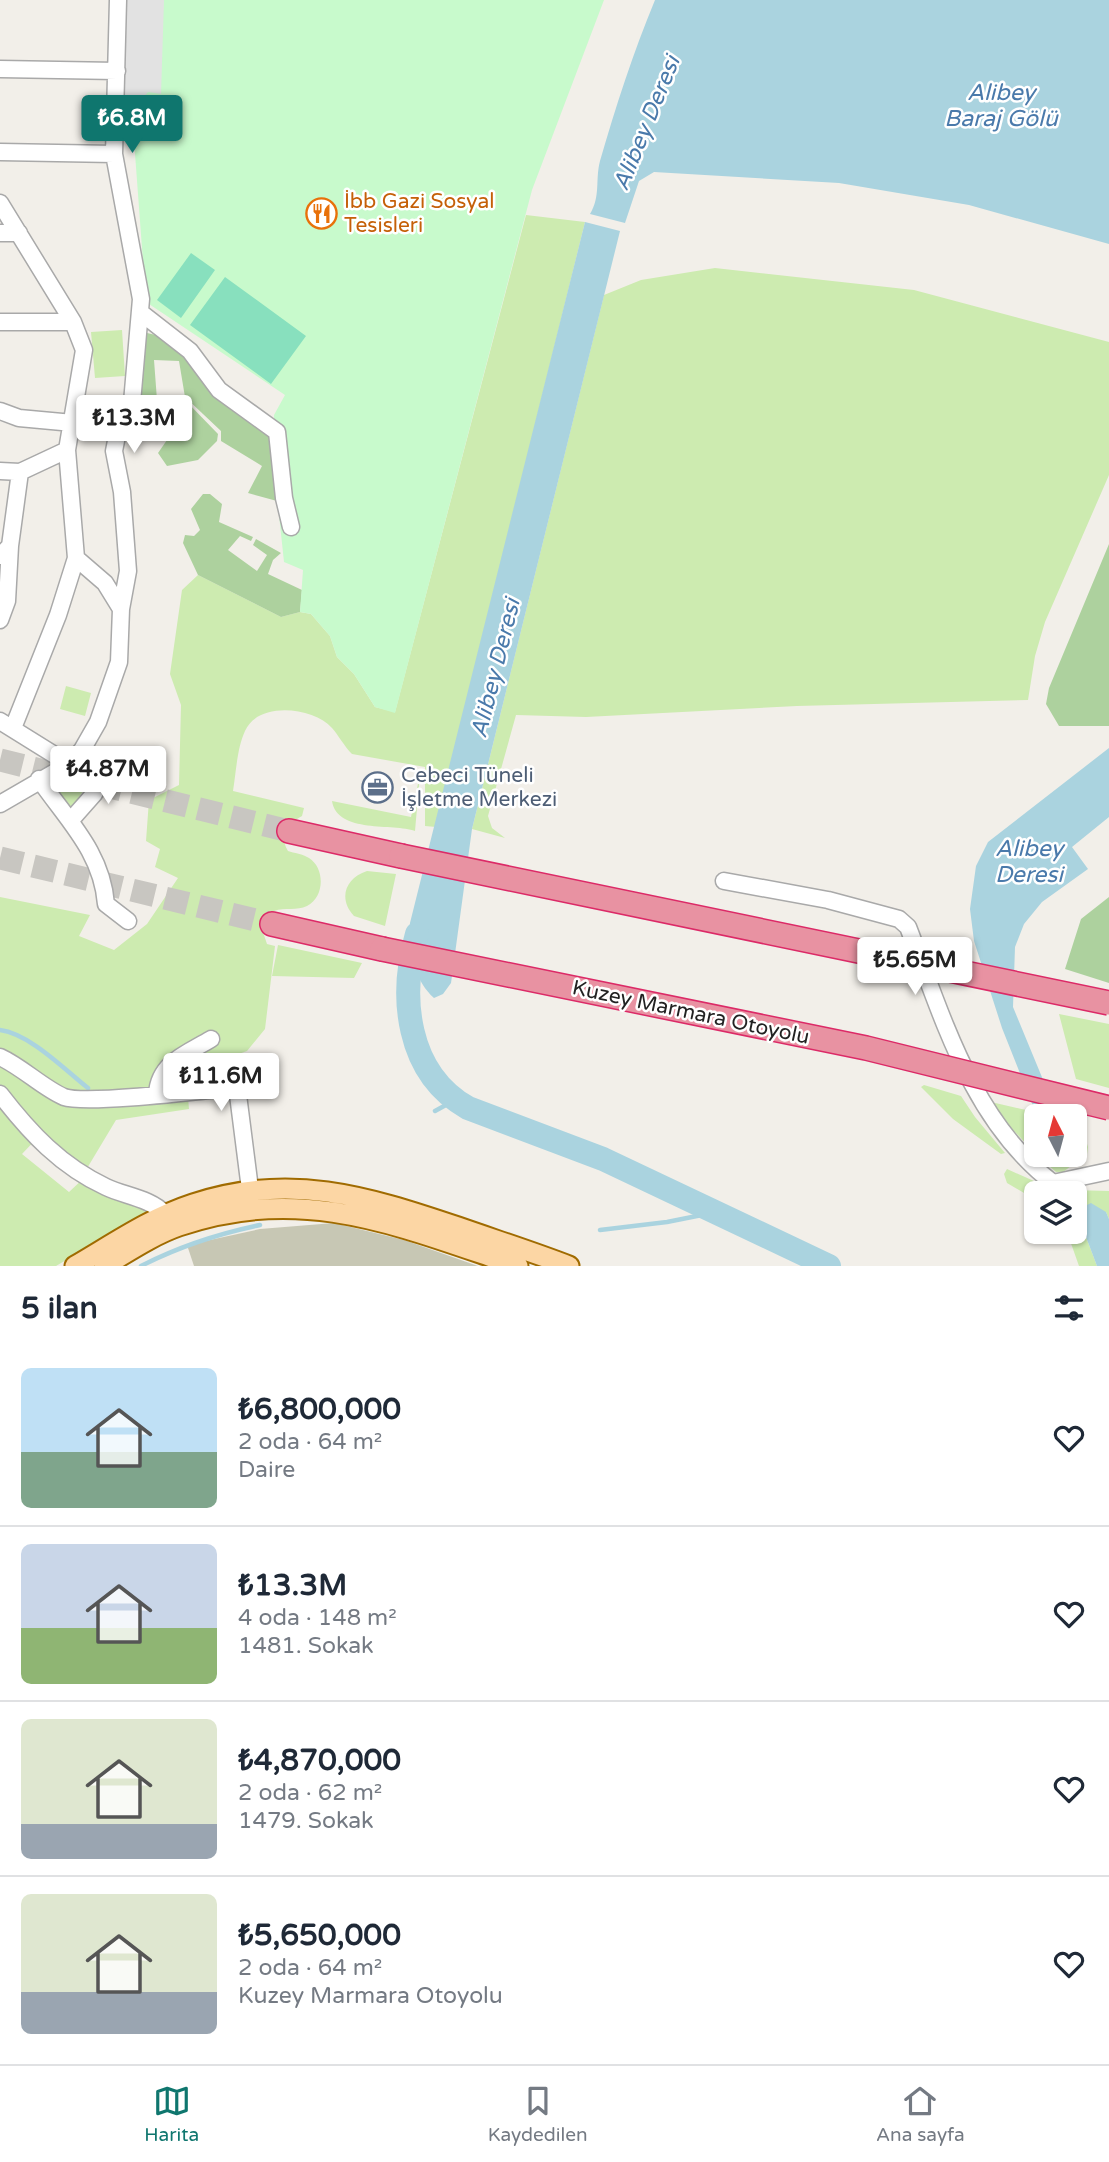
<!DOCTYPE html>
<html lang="tr">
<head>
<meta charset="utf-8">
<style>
	body { margin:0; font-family:"Varela Round",sans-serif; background:#f2f2f3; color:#1f2937; height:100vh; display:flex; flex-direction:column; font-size:26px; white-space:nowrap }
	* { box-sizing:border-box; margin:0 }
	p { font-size:23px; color:#747a83 }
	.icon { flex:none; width:38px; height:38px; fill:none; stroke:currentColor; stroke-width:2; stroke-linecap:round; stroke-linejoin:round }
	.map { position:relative; height:1266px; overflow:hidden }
	.side { display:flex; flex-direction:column; background:#fff; flex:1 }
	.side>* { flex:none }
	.needle { width:46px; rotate:354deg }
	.buttons { position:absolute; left:1024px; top:1104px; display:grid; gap:14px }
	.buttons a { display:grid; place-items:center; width:63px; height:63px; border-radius:10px; background:#fff; box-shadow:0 2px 5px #0004; font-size:35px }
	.price { position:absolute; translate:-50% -60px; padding:0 16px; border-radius:7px; background:#fff; color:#222; font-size:23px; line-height:46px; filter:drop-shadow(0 2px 4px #0008) }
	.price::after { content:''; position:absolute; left:50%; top:42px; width:21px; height:16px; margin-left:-10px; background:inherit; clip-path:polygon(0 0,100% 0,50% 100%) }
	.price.on { background:#0f766e; color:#fff }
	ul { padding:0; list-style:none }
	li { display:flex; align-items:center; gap:21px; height:175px; padding:0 21px }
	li+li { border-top:2px solid #e0e1e3 }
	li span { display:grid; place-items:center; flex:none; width:196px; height:140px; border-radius:10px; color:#555 }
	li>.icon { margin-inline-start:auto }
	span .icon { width:84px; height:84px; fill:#fffc; stroke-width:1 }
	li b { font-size:30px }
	h2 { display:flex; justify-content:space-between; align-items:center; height:84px; padding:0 21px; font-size:30px }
	.dock { display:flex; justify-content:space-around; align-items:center; height:98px; border-top:2px solid #e0e1e3; background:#fff; font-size:19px; color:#747a83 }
	.dock a { display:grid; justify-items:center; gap:4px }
	.dock .on { color:#0f766e }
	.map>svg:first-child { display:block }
	.construction { fill:#c7c7b4 }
	.grass { fill:#cdebb0 }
	.forest { fill:#add19e }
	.park { fill:#c8facc }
	.pitch { fill:#88e0be }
	.parking { fill:#e2e2e2 }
	.water { fill:#aad3df }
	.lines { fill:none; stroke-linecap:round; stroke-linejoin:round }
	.stream { stroke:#aad3df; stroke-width:4.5 }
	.river { stroke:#aad3df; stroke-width:24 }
	.highway-tunnel { stroke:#c8c6c1; stroke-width:23; stroke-dasharray:23 11; stroke-linecap:butt }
	.minor-casing { stroke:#a9a9a9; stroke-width:19 }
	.major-casing { stroke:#a06b00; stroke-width:23 }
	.highway-casing { stroke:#dc2a67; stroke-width:26 }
	.minor { stroke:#fff; stroke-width:16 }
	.major { stroke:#fcd6a4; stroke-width:19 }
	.highway { stroke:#e892a2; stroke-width:23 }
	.highway-bridge-casing { stroke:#dc2a67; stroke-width:26; stroke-linecap:butt }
	.highway-bridge { stroke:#e892a2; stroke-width:23 }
	.labels { text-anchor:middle; stroke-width:5; stroke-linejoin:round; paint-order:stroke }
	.food-label { font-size:21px; fill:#c56008; stroke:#fff; text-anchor:start }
	.service-label { font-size:21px; fill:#4e5e75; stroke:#fff; text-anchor:start }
	.street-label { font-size:21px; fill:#222; stroke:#fff }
	.water-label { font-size:23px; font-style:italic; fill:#4a7aab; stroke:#fff }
</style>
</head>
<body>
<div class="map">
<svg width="1109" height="1266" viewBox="0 0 1109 1266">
	<rect width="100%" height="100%" fill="#f2efe9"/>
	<path class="construction" d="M334,1223L404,1240L478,1266H194L187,1245L260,1229Z"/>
	<path class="grass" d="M526,215L585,222L436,827L425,826V767L352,754C344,746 339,736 332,728C313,707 258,701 245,731C237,748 236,773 233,791L304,808L302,816C287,824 278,834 288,851C294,853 303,854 309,858C325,868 325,897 307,906C297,911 285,907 274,911L262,929L267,944L275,946L265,1029L247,1051L186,1073L189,1109L116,1120L86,1170L42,1133L22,1154L69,1192L84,1178L149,1206V1211L56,1266H0V897L90,915L79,936L114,950L147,924L178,878L155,867L160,849L146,841L149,800L179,785L181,705L170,674L182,590L198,575L281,617L300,612L311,614L330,636L337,657L354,674L375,707L395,712Z
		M715,268L914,290L1109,342V475L1045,622L1035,656L1028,700L797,706L586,717L516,715L488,816L492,828L505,838L472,829L604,295L641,280Z
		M122,330L125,376L95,378L91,332Z
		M66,686L91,693L85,716L60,709Z
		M98,756L101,766L70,810L53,785Z
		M420,774L415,831C394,823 337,834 332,801L411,817Z
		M367,871L396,874L385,926L354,916C338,899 345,878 367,871Z
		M278,945L362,963L354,978L272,976Z
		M1059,1014L1109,1024V1088L1076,1079Z
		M924,1085L961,1096L975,1117L1005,1153L1001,1154L953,1119L921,1087Z
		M991,1102L1035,1112L1036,1154L991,1107Z
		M1075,1123L1081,1125L1088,1147L1087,1154L1063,1172H1056L1037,1155H1054L1059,1166L1077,1158Z
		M1007,1169L1043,1185L1047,1193L1036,1194V1200L1007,1183L1004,1174Z
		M1071,1190L1109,1191V1219L1106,1212L1078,1216L1097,1266H1079L1067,1232H1074V1194H1064Z"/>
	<path class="forest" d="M143,332L168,338L268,433L274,441L277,501L248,493L262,466L221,441V431L185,397L179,361L154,360L157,400H185L218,434L217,441L198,460L167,466L158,453L167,440L162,429L148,423L138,436Z
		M203,494H210L222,504L219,522L253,537L251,541L240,536L228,550L257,571L267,555L253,545L256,539L281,553L273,560L268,574L302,590L300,612L281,617L198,575L183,543L185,535L194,536L200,530L191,509Z
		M1109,544V726H1059L1046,704L1049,688Z
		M1109,897V983L1065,969L1081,919Z"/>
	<path class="park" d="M122,0H604L532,190L395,713L375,707L354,674L337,657L330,636L311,614L300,612L303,570L284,562L275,477L274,415L285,395L146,302L134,140H118Z"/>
	<path class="pitch" d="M191,253L215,270L181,318L157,300Z
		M225,277L306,336L271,384L190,325Z"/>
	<path class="parking" d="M125,0H164L161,94L148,92L135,107L119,105Z"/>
	<path class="water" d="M655,0H1109V244L969,205L839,183L654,172L639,181L625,223L590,214C601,196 595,180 600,161C616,106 633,53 655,0Z
		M585,222L620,231L472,829L451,983L443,994L434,998C414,980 408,950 410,923Z
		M1109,748V817L1072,847L1088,869L1042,902L1024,924L1015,947L1013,1007L1058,1116H1037L1002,1028L974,941L970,909L976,866L988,842Z
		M1091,1203L1106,1212L1109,1219V1266H1097L1078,1216L1081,1208Z"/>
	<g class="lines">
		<path class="stream" d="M0,1030C30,1034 64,1069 88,1088
			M435,1111L455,1100
			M600,1230L667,1222L717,1212
			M141,1266C180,1246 217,1234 260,1225"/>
		<path class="river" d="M417,934C399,996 406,1073 468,1108L603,1159L829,1266"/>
		<path class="highway-tunnel" d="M0,760L289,831
			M0,858L272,924"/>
		<defs>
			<path id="minor" d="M0,69L117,71
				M0,152L114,154L141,299L131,414L118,431L114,451L122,492L128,571L121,609
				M114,154L118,0
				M0,203L73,322L84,350L67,450L76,558L105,583L121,609L119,662L98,722L82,750L69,764L0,804
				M0,233H19
				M140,312L190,351L219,390L277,432L284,498L291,527
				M0,322H73
				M0,411L19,418L73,423
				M0,471L20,472L67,450
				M0,556L10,546L20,472
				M0,597L7,601L0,620
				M7,601L10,546
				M0,721L69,764
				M13,728L58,615L76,558
				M39,779C67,820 102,852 106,904L128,921
				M71,820L94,794L109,766
				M724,881L828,900L899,919L908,927C943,1018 972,1121 1053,1183L1109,1171
				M0,1057C22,1067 43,1088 64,1097C87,1105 206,1090 237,1087L250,1189
				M0,1094C30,1133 61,1166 106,1187C125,1196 150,1198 165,1214
				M157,1094C159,1062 188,1053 211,1039"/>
			<path id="major" d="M75,1266C113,1244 150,1218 193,1204C289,1172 366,1196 458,1227C495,1240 533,1252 569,1266
				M104,1266C128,1252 153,1235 179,1226C303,1183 401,1227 518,1266"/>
			<path id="highway" d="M289,831L401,856
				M272,924L382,949"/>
		</defs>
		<use href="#minor" class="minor-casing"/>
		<use href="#major" class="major-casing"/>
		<use href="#highway" class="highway-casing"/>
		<use href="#minor" class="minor"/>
		<use href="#major" class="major"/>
		<use href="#highway" class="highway"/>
		<defs>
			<path id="highway-bridge" d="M401,856L1109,1003
				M382,949L866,1048L1109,1108"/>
		</defs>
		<use href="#highway-bridge" class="highway-bridge-casing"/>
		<use href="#highway-bridge" class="highway-bridge"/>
	</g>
	<defs>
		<symbol id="restaurant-ring" viewBox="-11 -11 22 22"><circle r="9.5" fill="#fff" stroke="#e8710a" stroke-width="1.5"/><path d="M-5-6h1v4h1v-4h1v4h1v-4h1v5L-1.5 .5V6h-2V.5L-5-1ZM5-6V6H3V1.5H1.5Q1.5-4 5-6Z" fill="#e8710a"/></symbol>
		<symbol id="office-ring" viewBox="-11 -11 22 22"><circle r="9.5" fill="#fff" stroke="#5c6f8a" stroke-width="1.5"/><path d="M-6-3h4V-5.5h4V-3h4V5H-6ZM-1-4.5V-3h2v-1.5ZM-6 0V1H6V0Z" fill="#5c6f8a"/></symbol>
	</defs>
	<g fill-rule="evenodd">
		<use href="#restaurant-ring" x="304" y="196" width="35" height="35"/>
		<use href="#office-ring" x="360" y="770" width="35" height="35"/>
	</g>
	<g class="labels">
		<g class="food-label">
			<text x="344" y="208">İbb Gazi Sosyal<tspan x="344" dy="24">Tesisleri</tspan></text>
		</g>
		<g class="service-label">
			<text x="401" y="782">Cebeci Tüneli<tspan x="401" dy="24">İşletme Merkezi</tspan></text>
		</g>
		<g class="street-label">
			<text transform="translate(691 1012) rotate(12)" y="7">Kuzey Marmara Otoyolu</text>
		</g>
		<g class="water-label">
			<text x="1001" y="100">Alibey<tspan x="1001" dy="26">Baraj Gölü</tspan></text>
			<text transform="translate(646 123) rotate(-68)" y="8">Alibey Deresi</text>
			<text transform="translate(495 668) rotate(-76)" y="8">Alibey Deresi</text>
			<text x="1029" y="856">Alibey<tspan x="1029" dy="26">Deresi</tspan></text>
		</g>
	</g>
</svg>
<div class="buttons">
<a><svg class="needle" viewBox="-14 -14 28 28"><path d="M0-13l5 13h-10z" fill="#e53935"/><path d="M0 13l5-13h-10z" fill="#747a83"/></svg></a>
<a><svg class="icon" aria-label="layers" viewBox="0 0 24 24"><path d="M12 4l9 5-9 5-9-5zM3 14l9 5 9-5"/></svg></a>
</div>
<b class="price on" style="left:132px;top:155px">₺6.8M</b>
<b class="price" style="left:134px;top:455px">₺13.3M</b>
<b class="price" style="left:108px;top:806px">₺4.87M</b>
<b class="price" style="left:915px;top:997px">₺5.65M</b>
<b class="price" style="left:221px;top:1113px">₺11.6M</b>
</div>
<section class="side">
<h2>5 ilan<svg class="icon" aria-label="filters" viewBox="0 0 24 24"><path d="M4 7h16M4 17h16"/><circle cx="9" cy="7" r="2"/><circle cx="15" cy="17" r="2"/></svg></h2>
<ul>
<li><span style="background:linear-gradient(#bfe0f5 60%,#7fa58c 0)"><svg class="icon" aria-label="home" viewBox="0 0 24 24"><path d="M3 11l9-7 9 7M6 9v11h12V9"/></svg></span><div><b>₺6,800,000</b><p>2 oda · 64 m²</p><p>Daire</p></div><svg class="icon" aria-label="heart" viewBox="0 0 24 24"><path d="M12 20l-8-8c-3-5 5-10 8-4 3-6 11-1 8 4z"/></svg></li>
<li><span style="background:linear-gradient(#c9d6e8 60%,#8fb573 0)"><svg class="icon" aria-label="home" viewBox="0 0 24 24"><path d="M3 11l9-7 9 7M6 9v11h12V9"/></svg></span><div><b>₺13.3M</b><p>4 oda · 148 m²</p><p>1481. Sokak</p></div><svg class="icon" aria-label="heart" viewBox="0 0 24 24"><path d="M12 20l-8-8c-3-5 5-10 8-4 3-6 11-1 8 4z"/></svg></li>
<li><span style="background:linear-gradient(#dfe7d0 75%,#9aa5b1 0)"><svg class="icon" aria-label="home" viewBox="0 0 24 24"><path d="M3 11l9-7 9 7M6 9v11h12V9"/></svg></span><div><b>₺4,870,000</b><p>2 oda · 62 m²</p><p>1479. Sokak</p></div><svg class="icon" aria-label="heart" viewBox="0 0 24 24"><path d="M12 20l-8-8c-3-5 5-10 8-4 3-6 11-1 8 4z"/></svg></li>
<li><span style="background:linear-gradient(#dfe7d0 70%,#9aa5b1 0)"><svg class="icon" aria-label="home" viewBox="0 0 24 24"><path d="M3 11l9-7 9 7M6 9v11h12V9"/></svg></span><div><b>₺5,650,000</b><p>2 oda · 64 m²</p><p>Kuzey Marmara Otoyolu</p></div><svg class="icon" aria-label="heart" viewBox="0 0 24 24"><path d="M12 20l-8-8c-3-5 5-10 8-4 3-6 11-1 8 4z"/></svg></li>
</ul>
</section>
<nav class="dock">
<a class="on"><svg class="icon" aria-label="map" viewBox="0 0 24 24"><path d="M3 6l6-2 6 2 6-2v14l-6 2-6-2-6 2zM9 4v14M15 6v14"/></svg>Harita</a>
<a><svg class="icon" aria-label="saved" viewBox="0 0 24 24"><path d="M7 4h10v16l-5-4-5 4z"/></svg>Kaydedilen</a>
<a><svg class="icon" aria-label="home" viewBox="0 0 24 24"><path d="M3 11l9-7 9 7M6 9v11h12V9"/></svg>Ana sayfa</a>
</nav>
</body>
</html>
